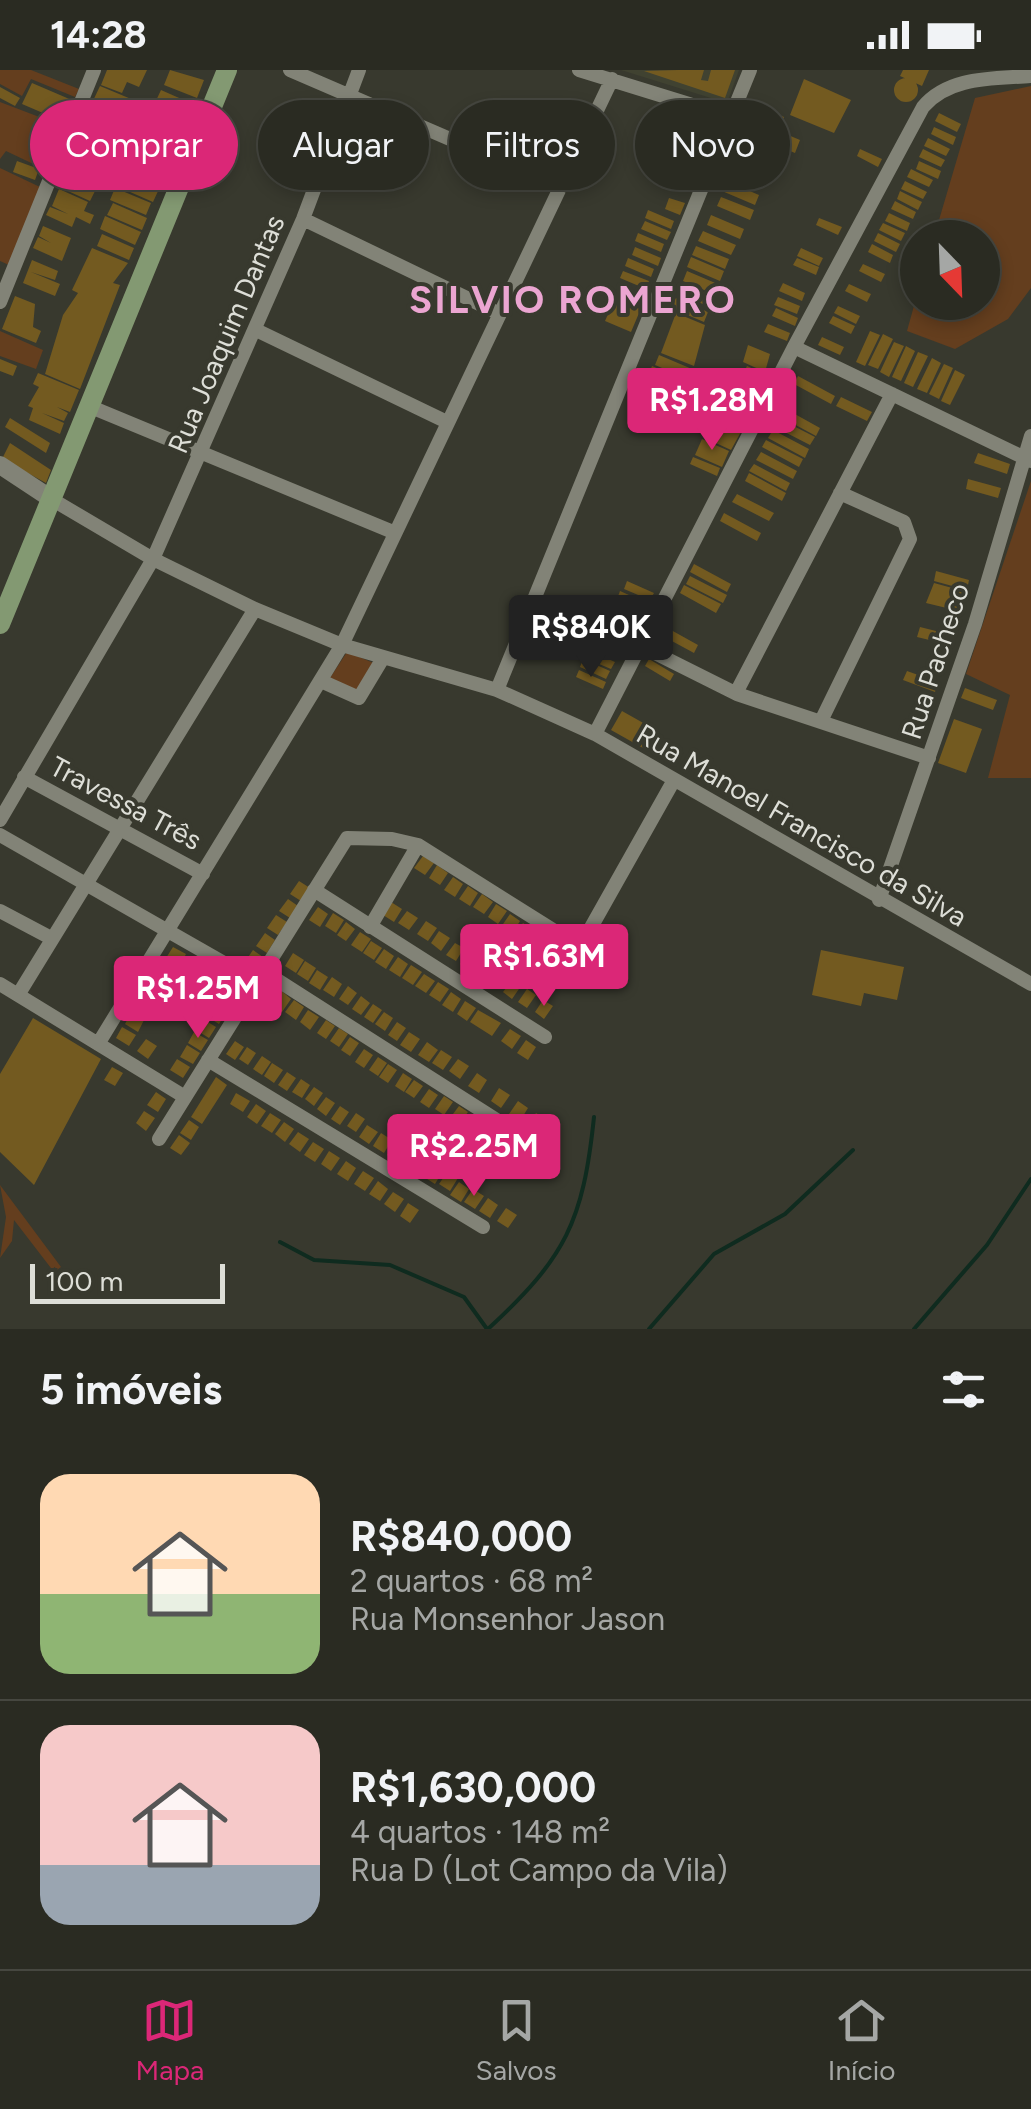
<!DOCTYPE html>
<html lang="pt">
<head>
<meta charset="utf-8">
<style>
	body { margin:0; font-family:Figtree,sans-serif; background:#36372f; color:#f1f3f6; height:100vh; display:flex; flex-direction:column; font-size:38px; white-space:nowrap }
	* { box-sizing:border-box; margin:0 }
	p { font-size:32px; color:#a5a7a5 }
	.icon { flex:none; width:55px; height:55px; fill:none; stroke:currentColor; stroke-width:2; stroke-linecap:round; stroke-linejoin:round }
	.map { position:relative; height:1259px; overflow:hidden }
	.drawer { display:flex; flex-direction:column; background:#2a2b22; flex:1 }
	.drawer>* { flex:none }
	.top-card { position:absolute; left:30px; top:30px; width:972px; height:90px; display:flex; gap:20px }
	.needle { width:65px; rotate:157deg }
	.fabs { position:absolute; left:900px; top:150px; display:grid; gap:20px }
	.fabs a { display:grid; place-items:center; width:100px; height:100px; border-radius:50%; background:#2a2b22; box-shadow:0 5px 15px #0003,0 0 0 2px #464740; font-size:50px }
	.scale { position:absolute; left:30px; bottom:25px; width:195px; box-sizing:border-box; padding-left:10px; border:5px solid #ddded7; border-top:0; font-size:28px; line-height:35px; white-space:nowrap; color:#ddded7; -webkit-text-stroke:8px #38392e; paint-order:stroke }
	.price { position:absolute; translate:-50% -85px; padding:0 22px; border-radius:10px; background:#db2777; color:#fff; font-size:32px; line-height:65px; filter:drop-shadow(0 2px 5px #0008) }
	.price::after { content:''; position:absolute; left:50%; top:60px; width:30px; height:22px; margin-left:-15px; background:inherit; clip-path:polygon(0 0,100% 0,50% 100%) }
	.price.active { background:#222; color:#fff }
	ul { padding:0; list-style:none }
	li { display:flex; align-items:center; gap:30px; height:250px; padding:0 40px }
	li+li { border-top:2px solid #464740 }
	li span { display:grid; place-items:center; flex:none; width:280px; height:200px; border-radius:30px; color:#555 }
	li>.icon { margin-inline-start:auto }
	span .icon { width:120px; height:120px; fill:#fffc; stroke-width:1 }
	li b { font-size:42px }
	h2 { display:flex; justify-content:space-between; align-items:center; height:120px; padding:0 40px; font-size:42px }
	.pill { padding:0 35px; border-radius:45px; background:#2a2b22; box-shadow:0 5px 15px #0003,0 0 0 2px #464740; font-size:35px; line-height:90px }
	.pill.active { background:#db2777; color:#fff }
	.status { display:flex; justify-content:space-between; align-items:center; height:70px; padding:0 50px; background:#2a2b22; direction:ltr }
	.status svg { height:28px; fill:currentColor }
	.tab-bar { display:flex; justify-content:space-around; align-items:center; height:140px; border-top:2px solid #464740; background:#2a2b22; font-size:28px; color:#a5a7a5 }
	.tab-bar a { display:grid; justify-items:center; gap:5px }
	.tab-bar .active { color:#db2777 }
	.map>svg:first-child { display:block }
	.built { fill:#404231 }
	.green { fill:#643e1e }
	.lines { fill:none; stroke-linecap:round; stroke-linejoin:round }
	.stream { stroke:#0f2b1f; stroke-width:4 }
	.building { fill:#735a20 }
	.minor { stroke:#828377; stroke-width:14 }
	.tertiary { stroke:#828377; stroke-width:18 }
	.secondary { stroke:#839972; stroke-width:20 }
	.labels { text-anchor:middle; stroke-width:8; stroke-linejoin:round; paint-order:stroke }
	.street-label { font-size:28px; fill:#ddded7; stroke:#38392e }
	.district-label { font-size:38px; font-weight:bold; letter-spacing:2.5px; fill:#eba5d1; stroke:#38392e }
</style>
</head>
<body>
<div class="status"><b>14:28</b><svg viewBox="0 0 49 12"><path d="M0 12V9h3v3zM5 12V6h3v6zM10 12V3h3v9zM15 12V0h3v12zM26 1h20v11H26zM47 4h2v5h-2z"/></svg></div>
<div class="map">
<svg width="1031" height="1259" viewBox="0 0 1031 1259">
	<rect width="100%" height="100%" fill="#38392e"/>
	<path class="built" d="M621,0H739L727,33Z"/>
	<path class="green" d="M0,0H31L79,19L75,27L31,9L22,26L0,14Z
		M1031,16V218L1008,249L955,279L907,261L917,225L918,232H982V168L934,167L975,28Z
		M0,32L63,56L46,100L6,81L0,89Z
		M87,38L133,56L117,96L72,76Z
		M0,98L40,117L9,195L0,191Z
		M0,261L43,280L36,299L0,286Z
		M1031,411V708H988L1010,625L966,604Z
		M347,582L376,594L357,624L328,611Z
		M0,1115L61,1197L54,1202L14,1150L12,1171L0,1188L6,1147Z"/>
	<g class="lines">
		<path class="stream" d="M280,1172L314,1190L390,1195L464,1227L487,1259
			M488,1259C566,1187 583,1152 594,1047
			M649,1259L714,1184L785,1144L853,1080
			M914,1259L987,1175L1031,1109"/>
	</g>
	<path class="building" d="M107,0H147L139,17L127,12L122,23L101,15Z
		M170,0L204,10L197,28L164,15Z
		M678,0H704L701,10L708,11L711,0H735L725,28L644,1Z
		M903,0H929L922,16L900,6Z
		M894 20a12 12 0 1 1 24 0a12 12 0 1 1-24 0Z
		M804,9L851,30L834,63L790,45Z
		M32,13L74,31L64,52L22,34Z
		M100,16L143,34L135,53L91,35Z
		M0,17L20,28L15,36L0,28Z
		M161,20L195,35L188,50L154,35Z
		M665,34L680,39L676,50L661,45Z
		M755,35L784,47L780,58L751,47Z
		M152,37L187,52L183,63L147,48Z
		M939,43L961,54L957,62L935,51Z
		M750,49L800,70L795,83L745,62Z
		M147,50L185,65L172,85L145,75L149,65L166,70L143,61Z
		M934,57L956,67L953,75L931,64Z
		M748,66L781,80L772,100L739,86Z
		M928,68L950,79L946,86L924,76Z
		M133,72L170,87L164,102L127,88Z
		M860,79L882,89L878,97L857,86Z
		M923,79L945,90L941,97L919,87Z
		M74,80L109,97L106,104L102,103L98,112L66,96Z
		M17,91L39,99L35,110L13,102Z
		M130,91L169,107L164,119L145,111L159,119L153,132L121,118Z
		M737,91L770,104L765,114L733,101Z
		M919,91L941,101L938,109L916,99Z
		M911,99L933,110L929,117L907,107Z
		M63,108L95,121L90,131L59,117Z
		M726,111L759,125L755,135L722,121Z
		M905,111L927,122L923,129L901,119Z
		M115,118L151,133L146,145L110,130Z
		M59,119L88,132L84,141L94,145L90,154L76,147L72,157L46,145L50,137L68,144L52,136Z
		M900,121L922,132L918,140L897,129Z
		M721,127L754,140L750,150L717,136Z
		M669,128L685,133L680,145L665,139Z
		M895,131L916,142L913,149L891,139Z
		M113,133L147,148L142,160L107,145Z
		M648,140L674,151L671,159L645,148Z
		M889,143L910,153L907,161L885,151Z
		M711,145L744,159L740,169L707,155Z
		M105,146L141,162L135,175L100,159Z
		M819,148L842,157L838,165L816,155Z
		M645,151L671,162L667,170L641,159Z
		M883,153L905,163L901,171L879,160Z
		M43,156L71,168L62,191L33,178L38,167L51,173L39,166Z
		M703,161L736,175L731,185L698,171Z
		M638,163L664,174L661,182L635,171Z
		M878,163L900,174L896,182L874,171Z
		M102,164L134,178L129,190L97,176Z
		M872,174L893,185L890,193L868,182Z
		M696,176L729,189L725,199L692,185Z
		M635,177L661,188L658,196L632,185Z
		M92,178L128,193L113,213L120,215L80,319L45,304L63,245L78,223L72,220Z
		M801,178L823,188L819,196L797,186Z
		M691,187L724,201L720,211L687,197Z
		M628,188L654,199L651,207L625,196Z
		M797,188L819,197L816,205L793,195Z
		M32,190L58,201L55,210L31,202L60,214L55,226L23,213Z
		M863,194L885,204L881,212L859,201Z
		M623,201L649,211L646,219L620,208Z
		M687,201L720,215L716,225L683,211Z
		M681,213L714,227L710,237L677,223Z
		M783,213L805,223L802,231L779,221Z
		M849,214L871,224L867,232L845,221Z
		M620,216L646,227L643,235L617,224Z
		M15,226L35,234L33,257L41,261L36,273L2,259Z
		M616,226L642,236L631,262L605,251Z
		M778,227L800,236L797,244L774,235Z
		M676,228L708,242L704,252L671,238Z
		M838,236L860,246L856,254L834,243Z
		M776,238L798,248L795,256L772,246Z
		M676,243L705,255L694,296L661,283Z
		M833,246L855,256L851,264L829,253Z
		M768,254L790,263L787,271L764,262Z
		M870,261L880,265L865,296L856,292Z
		M883,264L893,269L878,299L868,295Z
		M822,267L844,277L840,285L818,275Z
		M894,272L904,276L889,307L880,302Z
		M748,275L770,284L765,302L743,292Z
		M906,276L915,281L901,311L892,307Z
		M918,282L928,286L913,317L904,313Z
		M659,285L692,299L688,309L655,295Z
		M932,288L941,293L927,323L917,319Z
		M0,289L17,296L13,306L0,301Z
		M944,294L953,298L939,329L929,324Z
		M652,296L685,310L681,320L648,306Z
		M747,296L769,306L766,314L743,304Z
		M955,300L965,305L950,335L941,331Z
		M38,303L79,320L70,342L57,337L68,343L64,351L42,343L64,353L60,364L29,350L33,338L28,336L39,317L33,314Z
		M738,305L761,315L757,322L735,313Z
		M798,306L835,326L831,334L794,314Z
		M718,310L756,326L752,334L714,318Z
		M712,320L750,337L746,345L708,328Z
		M841,327L872,342L867,351L836,336Z
		M726,338L748,349L731,380L705,368L708,361L713,363Z
		M784,338L820,358L816,366L779,346Z
		M10,348L50,373L46,383L5,357Z
		M778,348L815,367L810,375L773,356Z
		M773,360L809,379L805,388L768,368Z
		M702,369L729,381L722,397L695,385Z
		M766,370L803,389L799,397L762,377Z
		M10,373L51,400L46,413L2,389Z
		M761,382L797,401L793,409L756,390Z
		M978,383L1010,394L1007,404L974,393Z
		M693,387L720,398L717,406L690,394Z
		M754,394L790,413L786,421L749,401Z
		M749,403L786,423L782,431L745,411Z
		M968,409L1001,418L998,428L966,419Z
		M737,424L774,443L769,451L732,432Z
		M724,443L761,463L757,471L720,451Z
		M694,494L731,514L727,522L690,502Z
		M936,501L969,510L967,520L934,511Z
		M690,506L727,525L723,533L686,514Z
		M627,511L654,523L650,530L624,519Z
		M934,513L967,522L959,541L926,533Z
		M684,515L721,534L716,543L680,523Z
		M620,521L647,533L643,540L617,529Z
		M606,549L633,561L629,568L603,556Z
		M662,555L698,575L694,583L657,563Z
		M920,557L952,565L950,575L917,567Z
		M603,560L629,572L626,579L599,567Z
		M594,570L621,581L617,589L591,577Z
		M588,580L615,592L611,599L585,588Z
		M583,589L610,601L606,609L580,597Z
		M649,589L674,604L670,611L645,596Z
		M579,600L606,612L603,619L576,607Z
		M907,601L938,612L935,622L903,610Z
		M965,618L997,630L993,640L961,628Z
		M622,641L654,659L643,678L611,660Z
		M954,649L982,659L966,703L938,693Z
		M423,786L434,793L425,805L414,798Z
		M437,795L448,803L440,815L429,808Z
		M453,807L463,814L455,827L444,820Z
		M299,811L310,818L301,831L290,824Z
		M468,816L478,823L470,836L459,829Z
		M482,824L493,832L484,844L473,837Z
		M288,829L298,836L290,848L279,841Z
		M391,832L402,839L394,852L383,845Z
		M496,834L507,841L498,854L488,847Z
		M318,837L328,844L320,857L309,850Z
		M407,841L418,848L409,860L398,853Z
		M333,843L344,850L336,863L325,856Z
		M510,844L520,851L512,864L501,857Z
		M276,845L287,852L278,865L267,858Z
		M426,851L437,858L428,871L417,864Z
		M346,852L355,859L346,871L337,865Z
		M523,853L534,861L525,874L514,866Z
		M439,861L450,868L441,881L431,873Z
		M535,861L546,868L537,881L526,874Z
		M360,862L371,869L362,882L351,875Z
		M265,863L275,870L267,883L256,876Z
		M548,869L558,876L550,889L539,882Z
		M371,871L382,878L374,890L363,883Z
		M455,873L464,878L456,891L446,885Z
		M173,877L186,884L180,895L166,888Z
		M384,879L394,886L386,899L375,892Z
		M253,880L263,887L255,900L244,893Z
		M821,880L904,897L897,930L864,923L861,936L812,925Z
		M469,881L478,887L469,900L460,894Z
		M293,883L304,890L296,903L285,896Z
		M198,884L209,891L200,904L190,897Z
		M398,887L408,894L400,907L389,900Z
		M163,890L176,898L170,909L156,901Z
		M305,891L316,898L308,911L297,904Z
		M485,892L494,898L485,911L476,904Z
		M411,895L422,902L413,915L402,908Z
		M317,900L328,907L320,920L309,913Z
		M498,900L507,907L498,919L489,913Z
		M155,904L168,912L147,947L134,939Z
		M424,904L435,911L426,923L415,916Z
		M332,907L342,914L334,927L323,920Z
		M512,910L521,916L512,929L503,922Z
		M271,912L291,929L282,942L262,925Z
		M438,912L449,919L440,932L429,925Z
		M348,916L357,923L348,935L339,929Z
		M527,919L536,925L527,938L518,932Z
		M220,921L233,929L226,940L213,932Z
		M451,922L461,929L453,942L442,935Z
		M361,926L370,933L361,945L352,939Z
		M294,930L304,937L296,950L285,942Z
		M543,930L553,936L544,949L535,942Z
		M465,931L476,938L467,951L457,944Z
		M373,934L382,940L373,953L364,947Z
		M212,936L226,943L219,954L206,946Z
		M308,940L319,947L310,960L300,952Z
		M478,940L501,953L492,966L470,952Z
		M384,942L393,948L385,961L375,954Z
		M131,943L144,950L138,962L125,954Z
		M33,948L101,989L34,1115L0,1082V1004Z
		M203,949L216,957L209,968L196,960Z
		M326,950L335,956L326,969L317,963Z
		M397,952L406,958L397,971L388,965Z
		M122,957L136,965L129,976L116,968Z
		M339,958L348,964L339,977L330,971Z
		M510,959L521,966L512,979L501,971Z
		M194,962L208,970L201,981L188,973Z
		M409,962L420,969L411,982L400,975Z
		M350,967L359,973L350,986L341,980Z
		M146,969L157,976L148,989L137,981Z
		M526,970L536,977L528,990L517,983Z
		M235,971L244,977L235,990L226,984Z
		M427,972L438,980L429,992L418,985Z
		M187,975L200,983L193,994L180,987Z
		M247,977L256,983L248,995L239,989Z
		M364,979L373,985L364,998L355,992Z
		M441,980L452,987L443,1000L432,993Z
		M262,986L271,992L262,1005L253,999Z
		M378,987L387,993L378,1006L369,1000Z
		M177,989L190,997L183,1008L170,1000Z
		M458,989L469,996L460,1009L449,1001Z
		M272,993L283,1000L274,1013L264,1006Z
		M388,994L397,1000L388,1013L379,1007Z
		M112,997L123,1003L115,1016L104,1010Z
		M287,1002L296,1008L287,1021L278,1015Z
		M403,1003L412,1009L404,1022L395,1016Z
		M477,1003L487,1010L479,1023L468,1016Z
		M216,1007L227,1015L202,1054L191,1047Z
		M301,1009L310,1015L302,1028L292,1022Z
		M414,1010L423,1016L414,1028L405,1022Z
		M314,1017L323,1023L314,1036L305,1029Z
		M499,1018L510,1025L501,1038L491,1031Z
		M429,1019L438,1025L429,1038L420,1032Z
		M156,1022L166,1029L158,1042L147,1035Z
		M236,1023L250,1031L243,1042L230,1034Z
		M444,1026L453,1032L444,1045L435,1039Z
		M326,1027L335,1033L326,1046L317,1039Z
		M518,1031L528,1038L520,1051L509,1044Z
		M256,1034L266,1041L257,1054L247,1047Z
		M340,1036L349,1042L340,1055L331,1049Z
		M459,1036L468,1042L459,1055L450,1048Z
		M144,1041L155,1048L146,1061L136,1053Z
		M270,1043L281,1050L272,1063L261,1056Z
		M356,1043L365,1049L356,1062L347,1056Z
		M536,1043L547,1050L538,1063L528,1055Z
		M478,1049L489,1057L480,1069L469,1062Z
		M189,1050L199,1057L191,1070L180,1063Z
		M284,1052L294,1059L285,1072L275,1064Z
		M367,1055L378,1062L369,1074L359,1067Z
		M494,1057L504,1065L496,1077L485,1070Z
		M298,1062L309,1069L300,1082L289,1074Z
		M381,1063L392,1070L384,1083L373,1076Z
		M179,1065L190,1073L181,1085L170,1078Z
		M506,1068L516,1075L508,1088L497,1080Z
		M313,1072L324,1079L315,1092L304,1085Z
		M395,1072L418,1086L409,1099L387,1085Z
		M521,1076L532,1083L523,1096L513,1088Z
		M329,1081L340,1088L331,1101L321,1094Z
		M419,1088L430,1095L421,1108L410,1101Z
		M346,1091L356,1098L348,1111L337,1104Z
		M433,1094L443,1101L435,1114L424,1107Z
		M363,1101L374,1108L365,1121L354,1114Z
		M448,1101L458,1108L450,1121L439,1114Z
		M378,1111L388,1119L380,1131L369,1124Z
		M459,1112L469,1119L461,1132L450,1125Z
		M473,1119L484,1126L475,1139L464,1132Z
		M393,1122L404,1129L395,1142L384,1134Z
		M488,1128L498,1135L490,1148L479,1141Z
		M408,1133L419,1140L410,1153L400,1146Z
		M506,1138L517,1145L508,1158L497,1151Z"/>
	<g class="lines">
		<path class="minor" d="M290,0L561,117
			M579,0L731,47
			M303,149L500,244
			M0,232L94,0
			M256,260L447,352
			M794,277L1031,391
			M91,337L393,462
			M53,430L153,489L255,539L342,575L497,620L595,664L1031,914
			M641,576L737,624L929,688
			M321,611L359,628L383,588
			M497,620L750,0
			M736,623L892,324
			M821,651L910,469L904,452L840,423
			M595,664L794,277L923,37C949,6 993,9 1031,6
			M24,707L203,804
			M0,750L153,489L303,149L359,0
			M0,765L257,912
			M314,820L545,967
			M879,830L975,554L1031,366
			M0,841L51,868
			M370,857L418,775
			M263,901L534,1074
			M0,914L185,1027
			M18,925L255,539
			M98,974L342,575L612,9
			M208,990L483,1157
			M159,1069L347,768L392,769L418,775L580,877L674,710"/>
		<path class="tertiary" d="M0,395L53,430"/>
		<path class="secondary" d="M0,554L227,0"/>
	</g>
	<g class="labels">
		<g class="street-label">
			<text transform="translate(226 264) rotate(-67)" y="10">Rua Joaquim Dantas</text>
			<text transform="translate(935 591) rotate(-72)" y="10">Rua Pacheco</text>
			<text transform="translate(126 733) rotate(28)" y="10">Travessa Três</text>
			<text transform="translate(802 755) rotate(30)" y="10">Rua Manoel Francisco da Silva</text>
		</g>
		<g class="district-label">
			<text x="573" y="243">SILVIO ROMERO</text>
		</g>
	</g>
</svg>
<div class="fabs">
<a><svg class="needle" viewBox="-14 -14 28 28"><path d="M0-13l5 13h-10z" fill="#e53935"/><path d="M0 13l5-13h-10z" fill="#a5a7a5"/></svg></a>
</div>
<div class="scale">100 m</div>
<b class="price" style="left:712px;top:383px">R$1.28M</b>
<b class="price active" style="left:591px;top:610px">R$840K</b>
<b class="price" style="left:544px;top:939px">R$1.63M</b>
<b class="price" style="left:198px;top:971px">R$1.25M</b>
<b class="price" style="left:474px;top:1129px">R$2.25M</b>
<div class="top-card">
<a class="pill active">Comprar</a>
<a class="pill">Alugar</a>
<a class="pill">Filtros</a>
<a class="pill">Novo</a>
</div>
</div>
<section class="drawer">
<h2>5 imóveis<svg class="icon" aria-label="filters" viewBox="0 0 24 24"><path d="M4 7h16M4 17h16"/><circle cx="9" cy="7" r="2"/><circle cx="15" cy="17" r="2"/></svg></h2>
<ul>
<li><span style="background:linear-gradient(#ffd9b3 60%,#8fb573 0)"><svg class="icon" aria-label="home" viewBox="0 0 24 24"><path d="M3 11l9-7 9 7M6 9v11h12V9"/></svg></span><div><b>R$840,000</b><p>2 quartos · 68 m²</p><p>Rua Monsenhor Jason</p></div></li>
<li><span style="background:linear-gradient(#f6c9c9 70%,#9aa5b1 0)"><svg class="icon" aria-label="home" viewBox="0 0 24 24"><path d="M3 11l9-7 9 7M6 9v11h12V9"/></svg></span><div><b>R$1,630,000</b><p>4 quartos · 148 m²</p><p>Rua D (Lot Campo da Vila)</p></div></li>
</ul>
</section>
<nav class="tab-bar">
<a class="active"><svg class="icon" aria-label="map" viewBox="0 0 24 24"><path d="M3 6l6-2 6 2 6-2v14l-6 2-6-2-6 2zM9 4v14M15 6v14"/></svg>Mapa</a>
<a><svg class="icon" aria-label="saved" viewBox="0 0 24 24"><path d="M7 4h10v16l-5-4-5 4z"/></svg>Salvos</a>
<a><svg class="icon" aria-label="home" viewBox="0 0 24 24"><path d="M3 11l9-7 9 7M6 9v11h12V9"/></svg>Início</a>
</nav>
</body>
</html>
